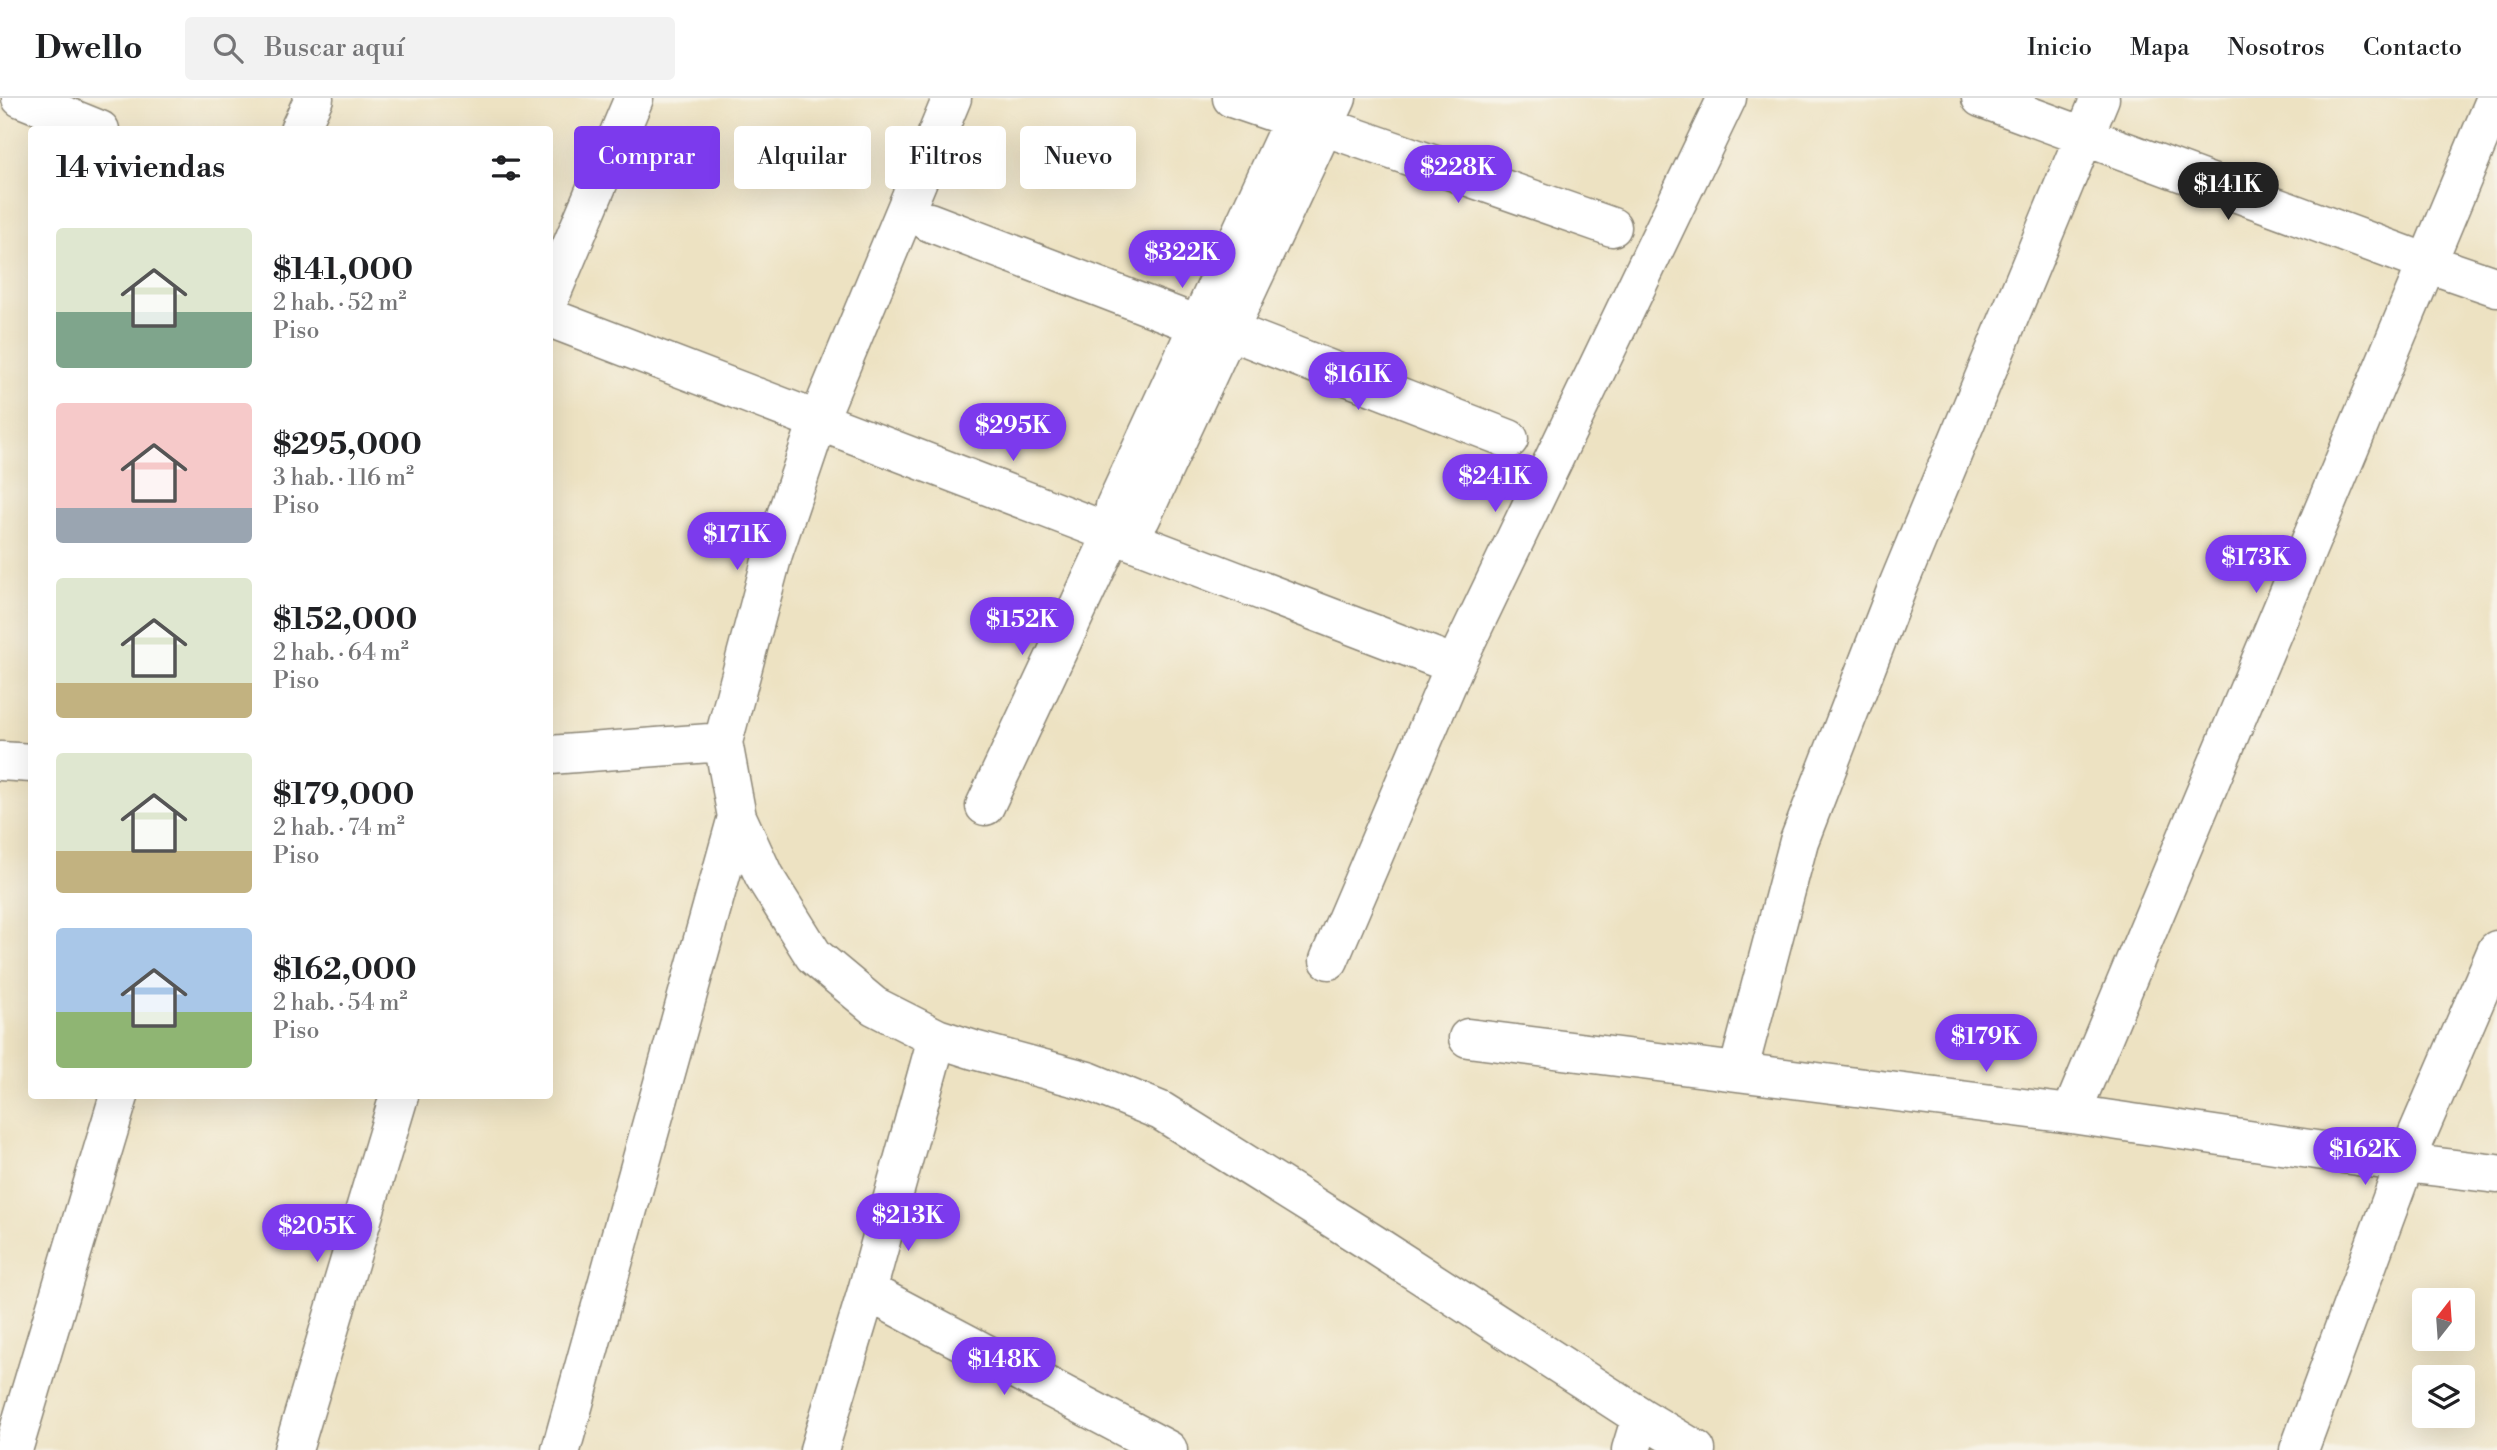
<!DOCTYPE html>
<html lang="es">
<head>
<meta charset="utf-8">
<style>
	body { margin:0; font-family:"Libre Bodoni",serif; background:#f2f2f2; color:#202124; height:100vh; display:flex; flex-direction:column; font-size:26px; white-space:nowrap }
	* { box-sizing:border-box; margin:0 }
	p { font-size:23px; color:#757577 }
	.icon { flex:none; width:38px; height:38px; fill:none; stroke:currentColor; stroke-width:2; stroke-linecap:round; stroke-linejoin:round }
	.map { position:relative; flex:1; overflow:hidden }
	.details { position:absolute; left:28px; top:28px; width:525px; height:973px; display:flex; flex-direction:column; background:#fff; border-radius:7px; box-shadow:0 7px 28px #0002 }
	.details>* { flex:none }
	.guide { position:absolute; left:574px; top:28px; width:665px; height:63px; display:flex; gap:14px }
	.needle { width:46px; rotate:17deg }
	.buttons { position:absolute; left:2412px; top:1190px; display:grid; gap:14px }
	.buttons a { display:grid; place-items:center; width:63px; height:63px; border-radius:7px; background:#fff; box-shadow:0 7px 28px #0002; font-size:35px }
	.price { position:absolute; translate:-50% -60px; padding:0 16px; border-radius:24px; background:#7c3aed; color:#fff; font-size:23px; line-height:46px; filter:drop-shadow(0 2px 4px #0008) }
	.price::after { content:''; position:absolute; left:50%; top:42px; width:21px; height:16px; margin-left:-10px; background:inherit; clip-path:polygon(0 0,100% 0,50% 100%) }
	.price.current { background:#222; color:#fff }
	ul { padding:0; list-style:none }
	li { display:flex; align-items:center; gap:21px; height:175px; padding:0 28px }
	li span { display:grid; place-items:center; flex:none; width:196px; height:140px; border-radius:7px; color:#555 }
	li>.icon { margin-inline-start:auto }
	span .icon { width:84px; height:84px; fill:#fffc; stroke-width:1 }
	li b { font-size:30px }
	h2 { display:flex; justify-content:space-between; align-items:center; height:84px; padding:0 28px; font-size:30px }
	.chip { padding:0 24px; border-radius:7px; background:#fff; box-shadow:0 7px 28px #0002; font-size:24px; line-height:63px }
	.chip.current { background:#7c3aed; color:#fff }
	header { display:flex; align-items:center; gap:42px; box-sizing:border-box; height:98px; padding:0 35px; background:#fff; border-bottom:2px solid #e0e0e0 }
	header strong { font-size:33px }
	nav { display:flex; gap:38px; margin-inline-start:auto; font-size:24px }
	.search { width:490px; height:63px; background:#f2f2f2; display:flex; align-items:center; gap:18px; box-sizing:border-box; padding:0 24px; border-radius:7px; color:#757577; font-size:26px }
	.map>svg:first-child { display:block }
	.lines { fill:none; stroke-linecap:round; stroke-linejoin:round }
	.minor-casing { stroke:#8c8676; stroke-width:41 }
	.minor { stroke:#fff; stroke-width:38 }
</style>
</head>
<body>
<header>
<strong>Dwello</strong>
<div class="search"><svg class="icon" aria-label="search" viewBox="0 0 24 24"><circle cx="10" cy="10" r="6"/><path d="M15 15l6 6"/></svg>Buscar aquí</div>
<nav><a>Inicio</a><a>Mapa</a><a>Nosotros</a><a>Contacto</a></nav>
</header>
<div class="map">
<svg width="2497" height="1352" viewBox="0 0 2497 1352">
	<rect width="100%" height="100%" fill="#f7f3e8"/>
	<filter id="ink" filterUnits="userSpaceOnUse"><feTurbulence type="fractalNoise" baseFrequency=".0143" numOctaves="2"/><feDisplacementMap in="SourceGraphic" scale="14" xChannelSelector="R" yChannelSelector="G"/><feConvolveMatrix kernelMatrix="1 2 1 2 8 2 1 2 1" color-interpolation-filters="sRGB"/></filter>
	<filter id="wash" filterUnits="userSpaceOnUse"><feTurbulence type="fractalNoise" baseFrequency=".00686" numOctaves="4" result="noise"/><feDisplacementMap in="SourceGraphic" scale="28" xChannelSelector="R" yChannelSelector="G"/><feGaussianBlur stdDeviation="1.57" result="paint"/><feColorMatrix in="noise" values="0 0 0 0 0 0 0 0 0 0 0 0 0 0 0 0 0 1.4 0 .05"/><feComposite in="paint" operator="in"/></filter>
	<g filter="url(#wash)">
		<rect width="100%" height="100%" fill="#ede2c2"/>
	</g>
	<g filter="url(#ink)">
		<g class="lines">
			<defs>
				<path id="minor" d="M21,0L100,32
					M952,0L818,323L773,456L723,644L737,719L764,778L814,858L874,908L937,940L974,952L1088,983L1161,1013L1372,1145L1641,1319L1696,1352
					M1232,0L1293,21
					M1981,0L2427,165L2497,189
					M1323,28L1612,129
					M299,32L314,0
					M929,124L1198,227
					M550,199L634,0
					M550,220L1455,567
					M1228,232L1509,341
					M1113,435L1141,420L1337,0
					M550,657L723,644
					M0,663L32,665
					M985,708L1113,435L1115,408L1303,0
					M1329,862L1455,567L1727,0
					M1468,940L2071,1016L2405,1065L2497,1076
					M1738,974L1799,743L1899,485L2100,0
					M2071,1016L2496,0
					M867,1193L1168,1352
					M13,1352L119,998
					M293,1352L399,998
					M561,1352L737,719
					M819,1352L867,1193L937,940
					M1631,1352L1641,1319
					M2299,1352L2405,1065L2497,852"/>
			</defs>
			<use href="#minor" class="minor-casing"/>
			<use href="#minor" class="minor"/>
		</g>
	</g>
</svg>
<div class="buttons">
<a><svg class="needle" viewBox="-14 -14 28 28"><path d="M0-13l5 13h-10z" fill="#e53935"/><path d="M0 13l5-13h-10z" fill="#757577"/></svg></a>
<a><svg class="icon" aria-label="layers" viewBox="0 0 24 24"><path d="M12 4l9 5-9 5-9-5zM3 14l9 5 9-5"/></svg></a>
</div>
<b class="price" style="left:1458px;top:107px">$228K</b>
<b class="price current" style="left:2228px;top:124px">$141K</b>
<b class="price" style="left:1182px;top:192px">$322K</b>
<b class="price" style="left:1358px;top:314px">$161K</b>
<b class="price" style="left:1013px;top:365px">$295K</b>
<b class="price" style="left:1495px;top:416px">$241K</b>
<b class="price" style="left:737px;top:474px">$171K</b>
<b class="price" style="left:2256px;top:497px">$173K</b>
<b class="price" style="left:1022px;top:559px">$152K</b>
<b class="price" style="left:1986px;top:976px">$179K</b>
<b class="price" style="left:2365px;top:1089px">$162K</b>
<b class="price" style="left:908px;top:1155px">$213K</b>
<b class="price" style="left:317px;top:1166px">$205K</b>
<b class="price" style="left:1004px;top:1299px">$148K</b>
<div class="guide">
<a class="chip current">Comprar</a>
<a class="chip">Alquilar</a>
<a class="chip">Filtros</a>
<a class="chip">Nuevo</a>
</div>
<section class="details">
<h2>14 viviendas<svg class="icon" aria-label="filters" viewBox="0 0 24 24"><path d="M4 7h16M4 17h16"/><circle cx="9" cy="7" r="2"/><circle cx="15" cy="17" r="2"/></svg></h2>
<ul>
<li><span style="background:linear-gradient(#dfe7d0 60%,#7fa58c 0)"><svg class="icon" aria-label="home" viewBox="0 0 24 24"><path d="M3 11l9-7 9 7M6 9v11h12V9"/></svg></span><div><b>$141,000</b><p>2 hab. · 52 m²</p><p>Piso</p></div></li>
<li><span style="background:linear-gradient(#f6c9c9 75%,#9aa5b1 0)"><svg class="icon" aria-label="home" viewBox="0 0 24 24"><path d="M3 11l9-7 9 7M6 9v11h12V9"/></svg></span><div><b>$295,000</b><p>3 hab. · 116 m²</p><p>Piso</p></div></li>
<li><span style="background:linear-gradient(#dfe7d0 75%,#c2b280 0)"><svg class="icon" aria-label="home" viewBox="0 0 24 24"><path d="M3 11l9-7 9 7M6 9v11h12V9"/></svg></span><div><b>$152,000</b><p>2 hab. · 64 m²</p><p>Piso</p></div></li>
<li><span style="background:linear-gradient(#dfe7d0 70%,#c2b280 0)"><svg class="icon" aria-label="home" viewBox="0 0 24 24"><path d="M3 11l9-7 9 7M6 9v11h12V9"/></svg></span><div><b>$179,000</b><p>2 hab. · 74 m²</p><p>Piso</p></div></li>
<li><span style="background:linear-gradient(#a9c7e8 60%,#8fb573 0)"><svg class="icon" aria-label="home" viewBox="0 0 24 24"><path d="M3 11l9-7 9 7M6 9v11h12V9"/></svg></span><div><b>$162,000</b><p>2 hab. · 54 m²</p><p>Piso</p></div></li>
</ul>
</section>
</div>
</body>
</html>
